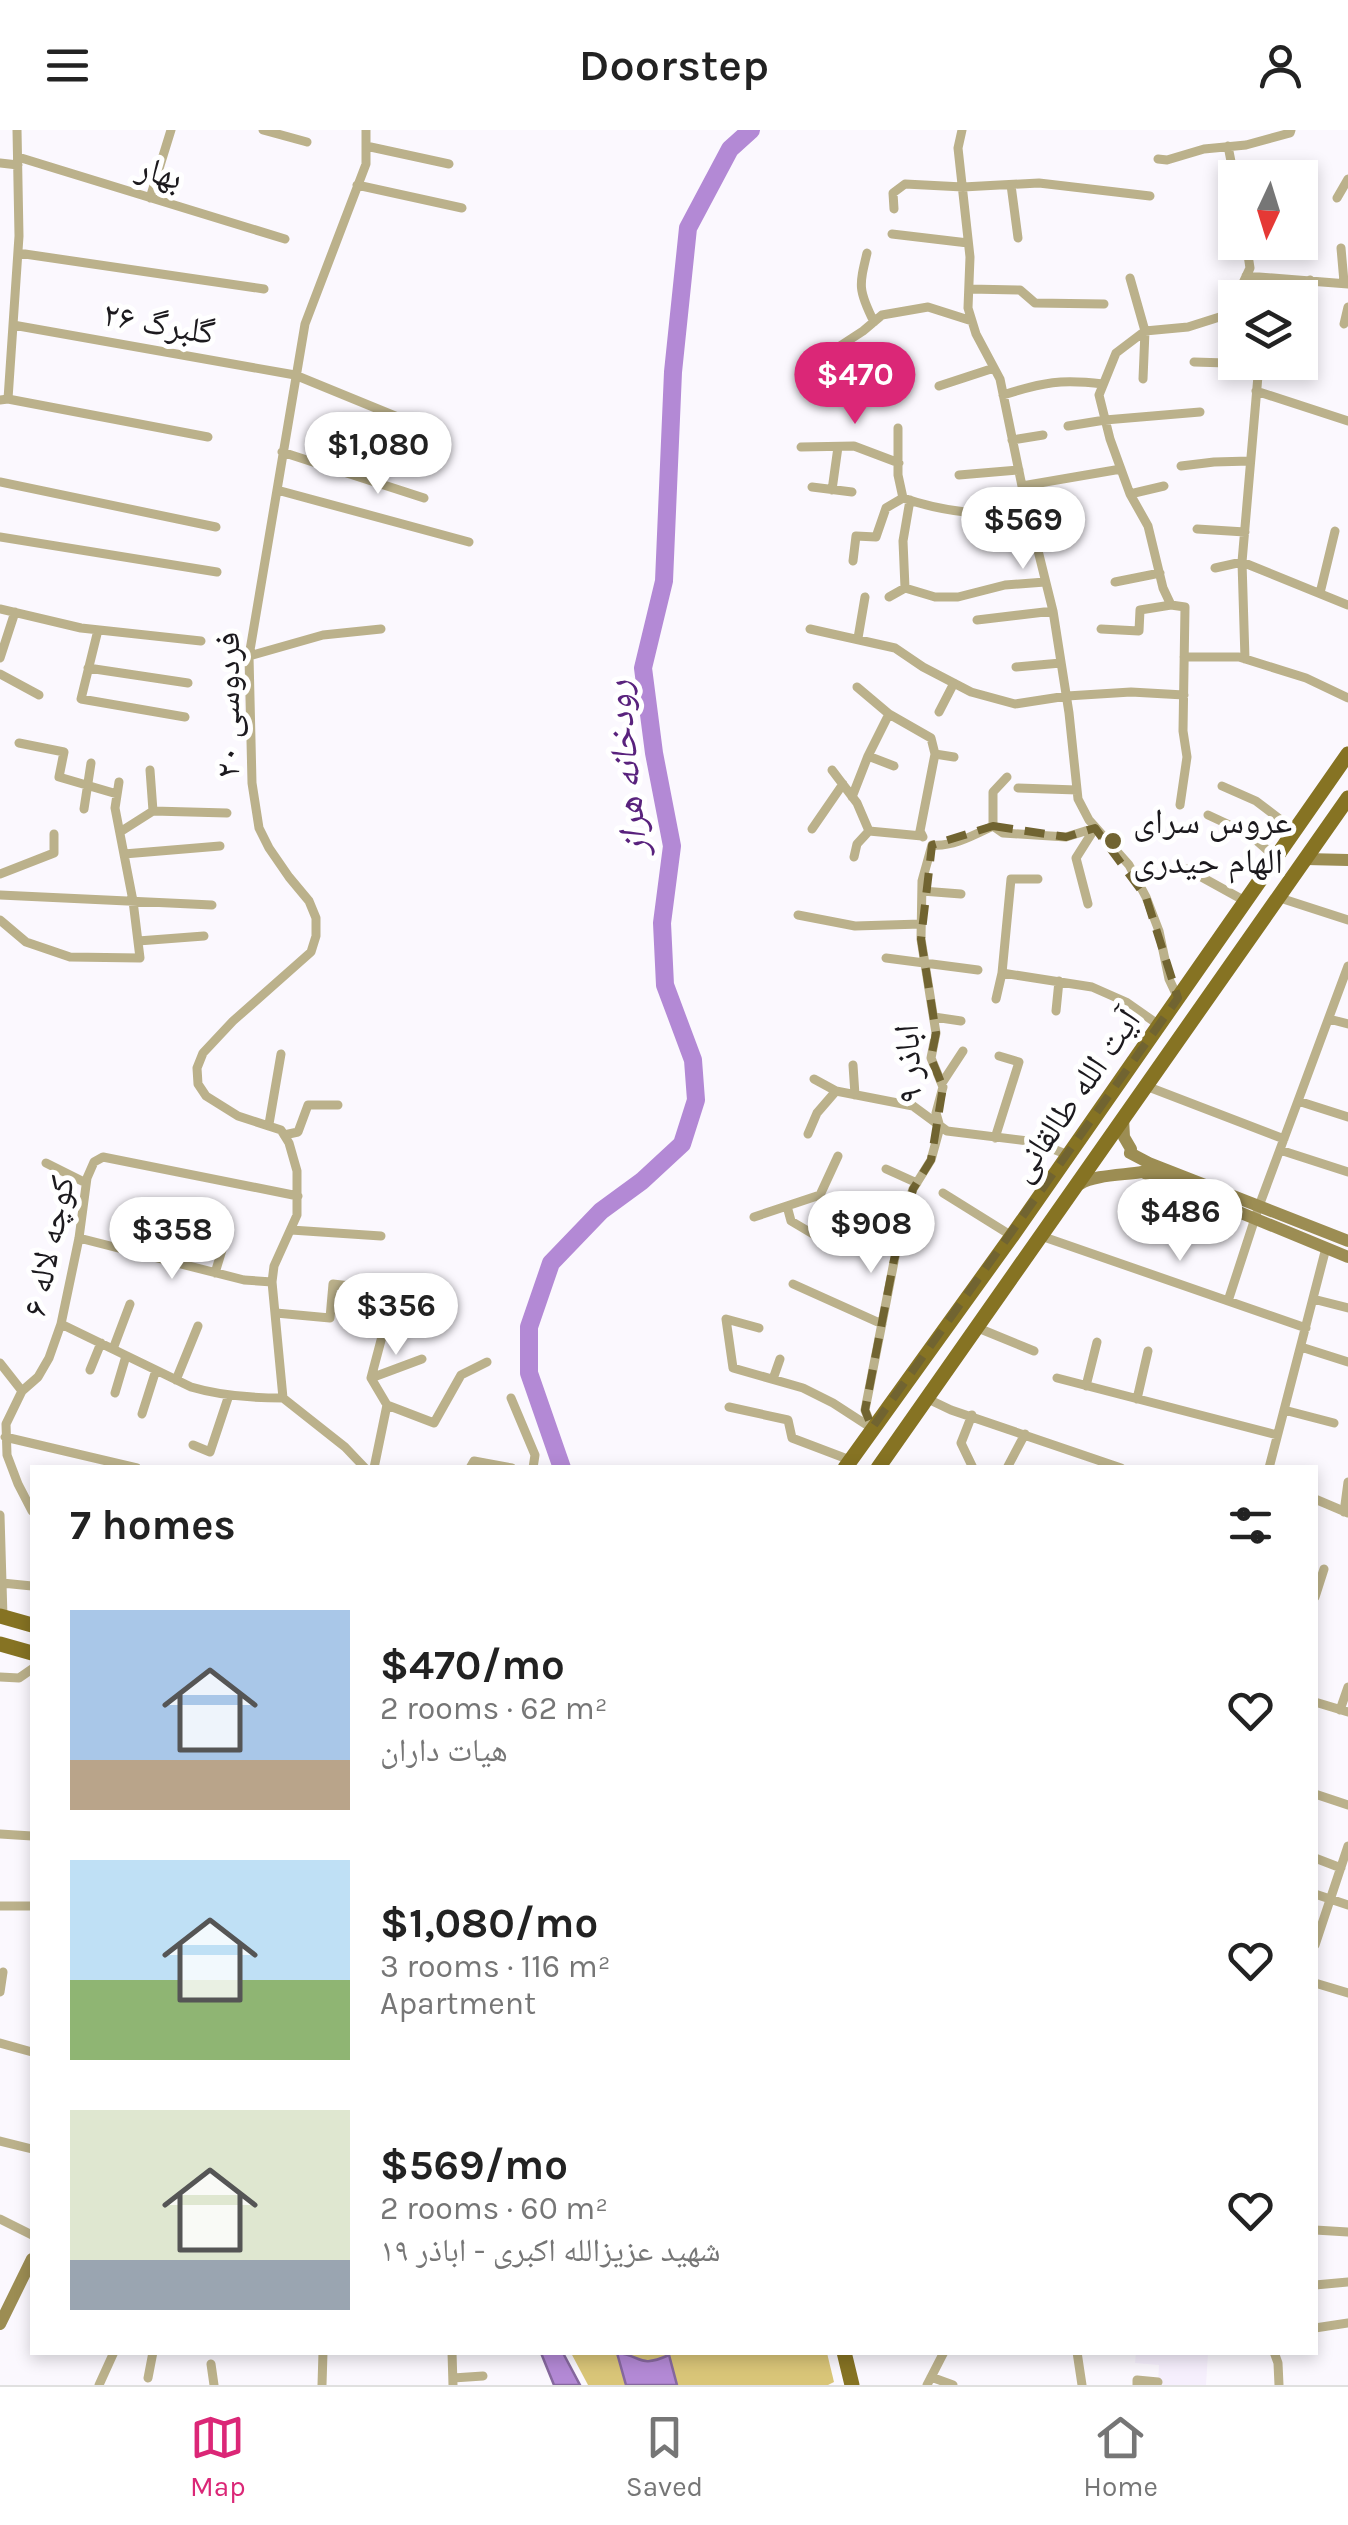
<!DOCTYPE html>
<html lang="en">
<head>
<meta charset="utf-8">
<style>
	body { margin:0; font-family:Karla,"Noto Naskh Arabic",sans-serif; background:#f6f6f6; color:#222; height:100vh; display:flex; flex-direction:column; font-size:38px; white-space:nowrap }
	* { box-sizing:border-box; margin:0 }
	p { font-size:32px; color:#767676 }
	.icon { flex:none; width:55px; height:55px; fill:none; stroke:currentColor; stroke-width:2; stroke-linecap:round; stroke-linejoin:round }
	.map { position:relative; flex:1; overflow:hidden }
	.side { position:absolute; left:30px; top:1335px; width:1288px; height:890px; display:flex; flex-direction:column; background:#fff; border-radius:0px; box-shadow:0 5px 15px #0003 }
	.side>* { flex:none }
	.needle { width:65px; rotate:184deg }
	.fabs { position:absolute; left:1218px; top:30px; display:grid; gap:20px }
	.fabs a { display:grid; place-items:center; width:100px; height:100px; border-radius:0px; background:#fff; box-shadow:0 5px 15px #0003; font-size:50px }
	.price { position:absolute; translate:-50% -85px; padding:0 22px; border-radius:35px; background:#fff; color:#222; font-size:32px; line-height:65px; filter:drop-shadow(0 2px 5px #0008) }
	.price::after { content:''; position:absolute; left:50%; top:60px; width:30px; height:22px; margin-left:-15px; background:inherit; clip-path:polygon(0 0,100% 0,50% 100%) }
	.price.current { background:#db2777; color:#fff }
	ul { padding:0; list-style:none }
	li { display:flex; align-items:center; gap:30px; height:250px; padding:0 40px }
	li span { display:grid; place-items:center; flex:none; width:280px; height:200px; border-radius:0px; color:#555 }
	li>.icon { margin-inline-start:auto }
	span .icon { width:120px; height:120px; fill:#fffc; stroke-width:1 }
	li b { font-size:42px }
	h2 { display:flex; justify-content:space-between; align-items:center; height:120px; padding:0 40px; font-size:42px }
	header { display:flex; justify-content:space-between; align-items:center; height:130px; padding:0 40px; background:#fff; font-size:45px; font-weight:600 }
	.tabs { display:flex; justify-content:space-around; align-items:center; height:140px; border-top:2px solid #e0e0e0; background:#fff; font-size:28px; color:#767676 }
	.tabs a { display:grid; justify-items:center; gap:5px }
	.tabs .current { color:#db2777 }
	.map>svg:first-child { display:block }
	.built { fill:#f6effd }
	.green { fill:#d9c578 }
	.water { fill:#b389d5; stroke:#86689e; stroke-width:2.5 }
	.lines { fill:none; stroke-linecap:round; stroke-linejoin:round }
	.river { stroke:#b389d5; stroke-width:18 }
	.street { stroke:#bbb18b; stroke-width:9 }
	.secondary { stroke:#9c8d53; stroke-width:12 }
	.primary { stroke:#867323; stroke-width:15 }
	.marked { fill:none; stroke:#716431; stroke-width:8; stroke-dasharray:20 12; stroke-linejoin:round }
	.poi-dot { fill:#716431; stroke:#fff; stroke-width:4 }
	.labels { text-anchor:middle; stroke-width:10; stroke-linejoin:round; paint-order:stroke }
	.street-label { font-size:35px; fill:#1c1a1e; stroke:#fff }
	.poi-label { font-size:35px; fill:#1c1a1e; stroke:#fff; text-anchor:start }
	.water-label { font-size:38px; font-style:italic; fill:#59227d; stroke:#fff }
</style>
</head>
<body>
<header><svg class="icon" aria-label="menu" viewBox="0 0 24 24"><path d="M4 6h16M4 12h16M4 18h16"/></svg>Doorstep<svg class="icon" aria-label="person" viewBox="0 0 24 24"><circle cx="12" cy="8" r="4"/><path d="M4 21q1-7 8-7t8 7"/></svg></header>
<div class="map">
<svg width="1348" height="2255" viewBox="0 0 1348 2255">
	<rect width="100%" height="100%" fill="#fbf8fe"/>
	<path class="built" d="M1136,2223H1208L1206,2255H1158L1159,2235L1135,2233Z"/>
	<path class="green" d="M571,2223H827L834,2252L828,2255H588Z"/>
	<path class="water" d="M541,2223H563L580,2255H554Z
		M617,2223C642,2225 638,2239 669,2225L677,2255H626Z"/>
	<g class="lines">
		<path class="river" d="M562,1338L529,1243V1197L551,1133L601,1081L642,1051L682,1014L696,970L693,930L665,855L662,793L672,716L654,623L643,538L664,451L673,242L688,98L730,19L751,0"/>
		<path class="street" d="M263,0L307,12
			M962,0L958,18L970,127L968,178L976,204L1000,249L1022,356L1053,481L1069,583L1078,669L1089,690L1129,735L1146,767L1159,801L1169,849L1178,868
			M366,16L449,34
			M1228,16L1235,52
			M18,27L285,109
			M1158,29L1167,30L1204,19L1246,15L1290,3L1291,0
			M0,33L18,35
			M357,55L462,78
			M1011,55L1018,108
			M150,68L171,0
			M1337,68L1348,49
			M894,79L893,63L905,54L963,57L1039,53L1150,66
			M892,104L968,113
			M1341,118L1344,152
			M18,123L264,159
			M867,123C859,156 858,160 874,192
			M1246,146L1348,154
			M1130,148L1145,201L1143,249
			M969,159L1020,160L1035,173L1104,174
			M1236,168L1250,138L1246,112
			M1305,186L1310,150
			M1344,194L1348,177
			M13,195L295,245L439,304
			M845,213L860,237
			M1194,232L1259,234L1242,432L1245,529
			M811,235L863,201L882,185L928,177L972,191
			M939,256L994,238
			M1256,261L1348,291
			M1003,265C1044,252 1061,249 1103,254
			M8,269L208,307
			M0,270L8,269L19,106L17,0
			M1068,296L1105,290L1200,282
			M898,298V345L903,368C946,383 984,385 1029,384
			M1012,310L1043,305
			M801,317L854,316L899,333
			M282,322L424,368
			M1181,336L1214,332L1250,331
			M959,345L1019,340
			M0,352L216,397
			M1022,356L1121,339
			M812,357L852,362
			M277,360L469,412
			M832,360L838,317
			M1130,364L1164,356
			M1197,399L1245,402
			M0,407L217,442
			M853,431L856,406L876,407L886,378L903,368
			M1215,438L1242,432L1348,475
			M1115,452L1160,443
			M905,458L935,467H958L1005,455L1045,452
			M1320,463L1335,401
			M889,467L905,458L903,411L910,370
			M0,479L81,498L201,511
			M977,490L1053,481
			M810,499L895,518L923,537L971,562L1015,574L1067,566L1131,562L1184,565
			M1101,499L1139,501L1140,480L1171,475
			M98,500L81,569L185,587
			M858,508L865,467
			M249,526L323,505L381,499
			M1184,527H1239L1306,548L1348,568
			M0,528L15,482
			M1016,537L1061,533
			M88,538L188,553
			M0,544L39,565
			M857,557L889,584L931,608L935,624L954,627
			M939,582L954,553
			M19,613L64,622L59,647L117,664
			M868,626L894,636
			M150,640L153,681
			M832,640L857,673L869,701L922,706
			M1007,647L993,662V696L1003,703L1066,707L1095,698
			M1222,656L1256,671L1294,700
			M1018,658L1077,660
			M852,667L868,626L889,584
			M1180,675L1187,627L1183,601L1185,477L1171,475L1163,458L1148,396L1130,364L1110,309L1099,265L1116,223L1145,201L1188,197L1229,184L1235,171
			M84,679L91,633
			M1208,685L1249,704L1275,727
			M812,699L843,654
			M120,702L153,681L227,683
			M923,707L920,701L935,624
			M932,715C953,717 974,705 993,696
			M124,724L220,716
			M854,727L857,714L869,701
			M1187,739L1245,771
			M0,744L54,723V704
			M922,761L961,764
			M0,765L212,775
			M1277,767L1348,790
			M1088,774L1076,728L1095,698
			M798,785L855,796L921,794
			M0,790L26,812L70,827L140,828L133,771L115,678L119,652
			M138,811L204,806
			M886,828L978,840
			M1002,843L1092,857L1126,872L1159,895
			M996,869L1002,843L1011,749H1038
			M1056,881L1059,851
			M934,887L961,891
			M1329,889L1348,894
			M853,935L855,965
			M814,949L836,961L913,976L947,1001L1036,1012L1068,1025
			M942,953L963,921
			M1146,956L1284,1009
			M1298,971L1348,987
			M269,994L281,924
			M808,1004L817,983L836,961
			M284,1005L298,1002L308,975H338
			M995,1008L1019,932L999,926
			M1280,1020L1348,1042
			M838,1026L820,1065L828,1077L901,1096
			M46,1033L86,1053
			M886,1039L917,1053
			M943,1063L1012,1106
			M787,1076L791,1091L823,1110
			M754,1087L820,1065
			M291,1100L381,1106
			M1041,1106L1306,1198
			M79,1108L244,1150L272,1152
			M141,1124L149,1090
			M215,1143L225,1110
			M793,1154L882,1194
			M1313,1169L1348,1178
			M1228,1171L1259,1076L1348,836
			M276,1183L330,1188L333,1154L367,1158
			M61,1194L191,1257C221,1266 251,1268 283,1268
			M759,1198L726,1189L733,1238L803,1258L833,1273L870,1297
			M978,1198L1034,1221
			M1301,1217L1348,1232
			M113,1219L130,1174
			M0,1233L22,1261
			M90,1240L101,1213
			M371,1248L422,1229
			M1057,1248L1277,1305
			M773,1249L780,1229
			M176,1250L198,1196
			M1086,1256L1097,1212
			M115,1263L126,1226
			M283,1268L272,1152L274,1136L297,1085V1041L289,1013L281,1000L238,986L206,966L198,954L197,938L203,923L233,891L311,822L316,806V788L309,771L289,747L269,718L259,698L252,653L249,526L305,194L366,34V0
			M283,1268L345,1317L365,1338
			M511,1268L535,1325L533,1338
			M928,1269L951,1280L1121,1338
			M1137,1269L1148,1221
			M387,1275L371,1248L388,1184L423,1189
			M729,1277L788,1290L792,1308L850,1330
			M1284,1280L1334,1293
			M142,1284L156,1240
			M972,1285L961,1313L973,1338
			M872,1298L865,1280L901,1096L913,1059L931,1030L940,997L936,983L943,957L931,928L936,903L921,809L922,751L932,715
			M5,1307L137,1338
			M193,1315L210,1322L229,1265
			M374,1338L387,1275L434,1293L461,1245L487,1232
			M470,1338L474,1331L512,1338
			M1007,1338L1025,1304
			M1269,1338L1326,1118
			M1315,1369L1348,1383
			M32,1381L18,1354L7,1325L6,1294L22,1261L38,1247L49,1228L61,1194L79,1108L87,1048L94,1032L103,1027L298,1066
			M1344,1382L1348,1352
			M0,1385L3,1487
			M2,1453L32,1456
			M1315,1467L1324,1439
			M0,1547L19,1548L32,1539
			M1315,1572L1348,1582
			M1340,1580L1348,1557
			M1315,1664L1348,1675
			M0,1704L32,1706
			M1315,1728L1341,1738
			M1315,1764L1348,1775
			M0,1776H32
			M1315,1815L1348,1716
			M1315,1853L1348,1863
			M0,1862L3,1842
			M0,1913L32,1922
			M0,2011L32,2019
			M0,2089L32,2105
			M1315,2100L1348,2102
			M1315,2155L1348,2152
			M1315,2198L1348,2193
			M452,2222L453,2255
			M1077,2222L1082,2255
			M1274,2222L1278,2233L1279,2255
			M211,2234L214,2255
			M931,2247L953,2255
			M148,2248L153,2222
			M453,2248L483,2246
			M99,2255L114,2222
			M322,2255L323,2222
			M927,2255L944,2222
			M1137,2255V2250L1158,2252"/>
		<path class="secondary" d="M1306,729L1348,730
			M1123,988L1124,1007L1131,1019L1130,1023L1149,1033L1348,1111
			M1080,1054C1093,1045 1124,1045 1142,1042L1348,1127
			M0,2194L32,2129"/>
		<path class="primary" d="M845,1338L1012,1106L1348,624
			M878,1338L1348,668
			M0,1486L32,1495
			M0,1514L32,1523
			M844,2222L852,2255"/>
	</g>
	<path class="marked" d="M993,696L1066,707L1095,698L1146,767L1178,868L872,1298L865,1280L894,1130L913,1059L931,1030L943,957L931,928L936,903L921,809L932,715Z"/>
	<circle class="poi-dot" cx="1113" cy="711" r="10"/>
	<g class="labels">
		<g class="street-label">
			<text transform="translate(160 42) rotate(17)" y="12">بهار</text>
			<text transform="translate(159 193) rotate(10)" y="12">گلبرگ ۲۶</text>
			<text transform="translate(227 575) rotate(-90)" y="12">فردوسی ۲۰</text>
			<text transform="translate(908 934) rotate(-93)" y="12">اباذر ۹</text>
			<text transform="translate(1074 965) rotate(-55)" y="12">آیت الله طالقانی</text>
			<text transform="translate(48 1116) rotate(-78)" y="12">کوچه لاله ۶</text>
		</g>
		<g class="poi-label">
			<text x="1133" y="703">عروس سرای<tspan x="1133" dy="40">الهام حیدری</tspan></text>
		</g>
		<g class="water-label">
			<text transform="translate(625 638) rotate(-96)" y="13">رودخانه هراز</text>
		</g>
	</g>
</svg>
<div class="fabs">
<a><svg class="needle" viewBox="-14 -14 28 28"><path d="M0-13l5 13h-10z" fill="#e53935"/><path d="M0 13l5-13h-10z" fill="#767676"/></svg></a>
<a><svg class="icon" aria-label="layers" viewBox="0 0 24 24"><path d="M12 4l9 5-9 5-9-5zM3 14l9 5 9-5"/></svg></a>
</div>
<b class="price current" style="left:855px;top:297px">$470</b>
<b class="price" style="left:378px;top:367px">$1,080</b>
<b class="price" style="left:1023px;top:442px">$569</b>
<b class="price" style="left:1180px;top:1134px">$486</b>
<b class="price" style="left:871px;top:1146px">$908</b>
<b class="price" style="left:172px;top:1152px">$358</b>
<b class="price" style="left:396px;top:1228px">$356</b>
<section class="side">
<h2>7 homes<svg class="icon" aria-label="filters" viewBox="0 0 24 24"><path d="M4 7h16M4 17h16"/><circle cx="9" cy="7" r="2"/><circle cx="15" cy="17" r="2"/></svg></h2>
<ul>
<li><span style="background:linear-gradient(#a9c7e8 75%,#b9a48a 0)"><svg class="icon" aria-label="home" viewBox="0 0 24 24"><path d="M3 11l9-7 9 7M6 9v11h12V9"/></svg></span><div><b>$470/mo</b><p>2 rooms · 62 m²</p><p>هیات داران</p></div><svg class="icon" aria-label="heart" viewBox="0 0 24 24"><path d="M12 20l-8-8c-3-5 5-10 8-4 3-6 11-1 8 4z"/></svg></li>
<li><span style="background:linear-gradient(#bfe0f5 60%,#8fb573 0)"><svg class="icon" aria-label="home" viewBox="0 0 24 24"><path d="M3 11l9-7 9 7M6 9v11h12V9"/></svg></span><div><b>$1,080/mo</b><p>3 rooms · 116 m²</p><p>Apartment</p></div><svg class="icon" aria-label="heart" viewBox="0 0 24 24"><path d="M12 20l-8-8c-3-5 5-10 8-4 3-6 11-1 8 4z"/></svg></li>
<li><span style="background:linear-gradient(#dfe7d0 75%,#9aa5b1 0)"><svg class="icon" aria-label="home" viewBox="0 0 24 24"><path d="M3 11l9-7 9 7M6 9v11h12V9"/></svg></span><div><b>$569/mo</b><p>2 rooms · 60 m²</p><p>شهید عزیزالله اکبری - اباذر ۱۹</p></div><svg class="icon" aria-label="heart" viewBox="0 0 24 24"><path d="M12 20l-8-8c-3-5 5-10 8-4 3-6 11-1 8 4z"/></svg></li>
</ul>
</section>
</div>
<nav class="tabs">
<a class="current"><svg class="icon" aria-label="map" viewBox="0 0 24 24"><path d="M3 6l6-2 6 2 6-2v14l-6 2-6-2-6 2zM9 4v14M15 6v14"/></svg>Map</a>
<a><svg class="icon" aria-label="saved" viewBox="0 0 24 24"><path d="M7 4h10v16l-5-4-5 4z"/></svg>Saved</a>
<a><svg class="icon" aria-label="home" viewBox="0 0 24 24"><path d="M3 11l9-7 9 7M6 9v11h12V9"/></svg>Home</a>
</nav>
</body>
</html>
